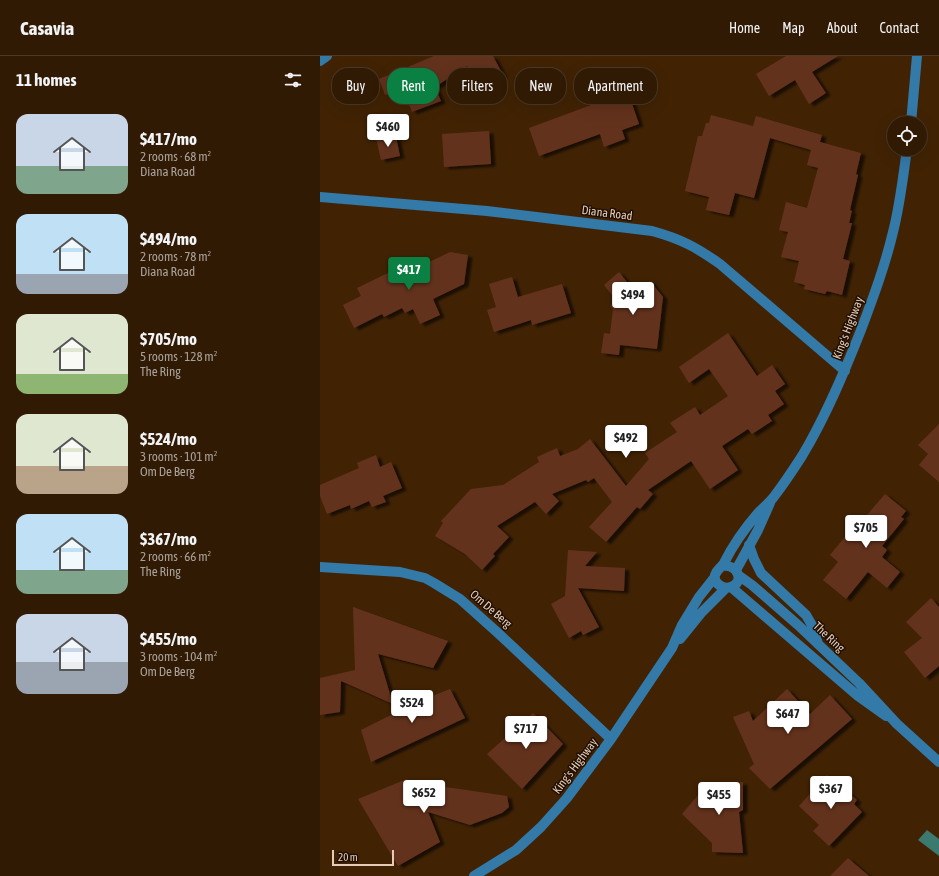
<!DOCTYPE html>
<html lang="en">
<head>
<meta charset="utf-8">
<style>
	body { margin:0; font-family:"Asap Condensed",sans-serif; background:#3d2712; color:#f1f3f6; height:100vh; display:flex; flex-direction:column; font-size:15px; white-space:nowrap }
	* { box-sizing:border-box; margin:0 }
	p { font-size:13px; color:#a8a19a }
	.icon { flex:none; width:22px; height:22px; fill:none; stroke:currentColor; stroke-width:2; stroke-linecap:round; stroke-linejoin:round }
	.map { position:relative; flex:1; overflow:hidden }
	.panel { display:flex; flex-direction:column; background:#311a03; width:320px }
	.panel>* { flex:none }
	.guide { position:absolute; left:12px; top:12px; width:380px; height:36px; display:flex; gap:8px }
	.fabs { position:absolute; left:567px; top:60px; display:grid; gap:8px }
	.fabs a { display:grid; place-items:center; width:40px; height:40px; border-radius:50%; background:#311a03; box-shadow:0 4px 16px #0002,0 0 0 1px #4c3825; font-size:20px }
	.scale { position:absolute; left:12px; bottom:10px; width:62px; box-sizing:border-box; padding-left:4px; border:2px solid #e5ccb8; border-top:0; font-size:11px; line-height:14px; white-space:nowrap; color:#e5ccb8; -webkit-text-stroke:3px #200f02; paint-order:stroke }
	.price { position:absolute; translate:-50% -34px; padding:0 9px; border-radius:4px; background:#fff; color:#222; font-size:13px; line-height:26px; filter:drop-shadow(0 1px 2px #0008) }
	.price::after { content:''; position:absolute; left:50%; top:24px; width:12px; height:9px; margin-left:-6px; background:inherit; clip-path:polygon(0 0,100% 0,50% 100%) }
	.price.current { background:#0b8043; color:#fff }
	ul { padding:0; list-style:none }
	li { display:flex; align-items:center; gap:12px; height:100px; padding:0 16px }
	li span { display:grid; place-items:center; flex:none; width:112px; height:80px; border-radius:12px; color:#555 }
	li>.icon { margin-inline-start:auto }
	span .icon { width:48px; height:48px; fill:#fffc; stroke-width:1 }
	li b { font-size:17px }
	h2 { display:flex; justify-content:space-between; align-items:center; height:48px; padding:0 16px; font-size:17px }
	.chip { padding:0 14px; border-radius:16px; background:#311a03; box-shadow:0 4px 16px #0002,0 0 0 1px #4c3825; font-size:14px; line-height:36px }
	.chip.current { background:#0b8043; color:#fff }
	header { display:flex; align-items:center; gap:24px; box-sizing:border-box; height:56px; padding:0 20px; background:#311a03; border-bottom:1px solid #4c3825 }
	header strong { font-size:19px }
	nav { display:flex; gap:22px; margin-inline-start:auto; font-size:14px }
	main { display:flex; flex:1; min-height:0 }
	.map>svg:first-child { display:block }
	.water { fill:#3c796e }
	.building { fill:#64321f; filter:url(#shadow) }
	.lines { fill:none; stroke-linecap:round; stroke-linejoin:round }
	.minor { stroke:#337aa9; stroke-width:10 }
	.labels { text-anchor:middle; stroke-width:3; stroke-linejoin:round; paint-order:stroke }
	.street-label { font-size:12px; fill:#e5ccb8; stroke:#200f02 }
</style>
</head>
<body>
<header>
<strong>Casavia</strong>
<nav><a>Home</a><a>Map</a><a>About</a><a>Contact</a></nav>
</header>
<main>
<section class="panel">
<h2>11 homes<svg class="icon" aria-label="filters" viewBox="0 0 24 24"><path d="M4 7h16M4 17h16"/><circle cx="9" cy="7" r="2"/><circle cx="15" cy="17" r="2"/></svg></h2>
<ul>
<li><span style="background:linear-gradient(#c9d6e8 65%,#7fa58c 0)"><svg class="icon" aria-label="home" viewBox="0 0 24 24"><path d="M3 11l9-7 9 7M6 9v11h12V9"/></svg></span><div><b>$417/mo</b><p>2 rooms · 68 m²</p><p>Diana Road</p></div></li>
<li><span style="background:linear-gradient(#bfe0f5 75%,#9aa5b1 0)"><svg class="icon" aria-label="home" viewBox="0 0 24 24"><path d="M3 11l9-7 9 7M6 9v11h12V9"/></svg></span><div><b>$494/mo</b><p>2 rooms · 78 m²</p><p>Diana Road</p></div></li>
<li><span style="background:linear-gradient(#dfe7d0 75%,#8fb573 0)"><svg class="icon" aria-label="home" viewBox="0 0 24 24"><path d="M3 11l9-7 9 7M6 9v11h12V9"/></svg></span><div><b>$705/mo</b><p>5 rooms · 128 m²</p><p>The Ring</p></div></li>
<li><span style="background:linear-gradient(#dfe7d0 65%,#b9a48a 0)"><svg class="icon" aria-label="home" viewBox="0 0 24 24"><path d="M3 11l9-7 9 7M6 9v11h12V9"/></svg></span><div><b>$524/mo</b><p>3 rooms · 101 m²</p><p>Om De Berg</p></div></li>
<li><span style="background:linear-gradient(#bfe0f5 70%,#7fa58c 0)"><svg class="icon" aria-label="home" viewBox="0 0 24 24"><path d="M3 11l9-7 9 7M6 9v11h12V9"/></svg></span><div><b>$367/mo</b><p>2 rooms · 66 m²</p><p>The Ring</p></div></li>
<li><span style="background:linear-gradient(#c9d6e8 60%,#9aa5b1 0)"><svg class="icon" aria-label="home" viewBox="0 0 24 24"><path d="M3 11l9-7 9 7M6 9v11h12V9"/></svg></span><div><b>$455/mo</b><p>3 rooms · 104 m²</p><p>Om De Berg</p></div></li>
</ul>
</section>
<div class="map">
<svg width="619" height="820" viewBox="0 0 619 820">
	<defs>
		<filter id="shadow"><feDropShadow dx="4.5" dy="2.5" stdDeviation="1" flood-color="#0009"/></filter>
	</defs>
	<rect width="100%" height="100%" fill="#412304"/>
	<path class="water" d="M607,774L619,783V800L598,784Z"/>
	<path class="building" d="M114,0H173L183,19L165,29L163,26L158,29L147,10L115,31L121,45L92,56L83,32L65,39L59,23Z
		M466,0H518L492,16L506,37L489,48L475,24L449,40L436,18Z
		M308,36L319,68L302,74L305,83L284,91L280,78L219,100L209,72L274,48L273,46L289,40L290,43Z
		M391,59L433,70L436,60L502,79L500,86L541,97L536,118L538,119L530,154L532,155L529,167H532L523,203L530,205L522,239L507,235L505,238L484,233L485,229L474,226L479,205L461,201L468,176L459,174L466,146L487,152L498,112L487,109L491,94L450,82L434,142L415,137L409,159L386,154L389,141L365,135L378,80H382L386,67H389Z
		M169,75L171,108L124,111L122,78Z
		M76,81L80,100L61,104L56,82Z
		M130,196L148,199L144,228L113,243L120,259L100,268L93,253L85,257L82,252L64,261L62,258L34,272L23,249L41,240L37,232L70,216L74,223Z
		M299,216L315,236L330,225L343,241L337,293L300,289L299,299L281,297L284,277L290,278L293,253L290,250L296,244L284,229Z
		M192,221L198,241L242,228L251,257L212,269L211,264L174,276L167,254L176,251L169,228Z
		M408,277L437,320L452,309L465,328L455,335L464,348L448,359L452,365L432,378L428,373L402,390L418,414L390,433L371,405L328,434L333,438L320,453L317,451L286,486L269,471L292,446L274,422L268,426L266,424L232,438L239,445L226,458L215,446L177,470L189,481L173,498L175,500L162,514L145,498L115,480L123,467L121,465L151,433L183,429L219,406L217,401L237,392L240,400L258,393L270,383L306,430L329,403L325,397L357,376L350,367L375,351L380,359L408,340L389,313L369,327L359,311Z
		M619,368V426L599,409L608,398L598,389Z
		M56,399L60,411L71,406L82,432L63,440L66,446L52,451L49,445L31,453L30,449L7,458L0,440V429L39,412L37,407Z
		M565,438L586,455L581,461L584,463L562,490L567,494L562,501L580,516L567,532L548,516L526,543L503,524L518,506L510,499L539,464L541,466Z
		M248,494L277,496L265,510L305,512L304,535L258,532L279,571L263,579L261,575L249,582L231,548L245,540Z
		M611,542L619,551V610L605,622L584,596L602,582L586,566Z
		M33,551L128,585L113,612L58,598L73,648L21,625L20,656L0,659V622L35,614Z
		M130,633L145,662L51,706L41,674L95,647Z
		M467,633L490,658L510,639L532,663L450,733L429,712L434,708L413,661L429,655L433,665Z
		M213,657L243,688L202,733L167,698Z
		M507,719L537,744L534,748L542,756L509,790L493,775L499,769L479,750Z
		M87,723L99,738L112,729L187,740L189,751L182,757L150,769L108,756L120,786L78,810L38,743Z
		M423,726V754L419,756L423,797L392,796V787L362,758L385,731Z
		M528,802L549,820H510Z"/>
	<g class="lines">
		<path class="minor" d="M0,5L7,0
			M591,67L597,0
			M0,141L167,155L332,175C361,183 376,191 400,208L525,315
			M429,489L434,503L441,517L486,559L493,571L498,588
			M402,510C418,508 425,526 411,531C403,534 393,527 395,519C397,513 401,512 404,507C413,489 425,472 438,457C443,452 448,448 453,442C463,429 473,414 482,400C506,360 524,317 541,274C553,242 565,210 573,176C580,149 583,121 587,93
			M0,511L80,516L105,522L114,527L140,543L178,577L291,683
			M416,514L438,474L450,447
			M418,519L432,529L478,569L539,627L577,668L619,706
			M411,531L538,640L566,660
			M360,583L381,557L406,532
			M154,820L196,794L221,771L247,742L291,683L352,592L362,569L379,541L394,522"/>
	</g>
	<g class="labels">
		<g class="street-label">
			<text transform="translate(287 157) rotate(7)" y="4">Diana Road</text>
			<text transform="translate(528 272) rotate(-69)" y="4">King's Highway</text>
			<text transform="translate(171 553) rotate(41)" y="4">Om De Berg</text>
			<text transform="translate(509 581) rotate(43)" y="4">The Ring</text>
			<text transform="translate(255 710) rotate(-53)" y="4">King's Highway</text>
		</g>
	</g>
</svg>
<div class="fabs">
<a><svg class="icon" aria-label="locate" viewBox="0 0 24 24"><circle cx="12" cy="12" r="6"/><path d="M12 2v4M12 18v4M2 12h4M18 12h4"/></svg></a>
</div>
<div class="scale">20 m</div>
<b class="price" style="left:68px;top:92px">$460</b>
<b class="price current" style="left:89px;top:235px">$417</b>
<b class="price" style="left:313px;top:260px">$494</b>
<b class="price" style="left:306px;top:403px">$492</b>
<b class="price" style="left:546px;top:493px">$705</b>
<b class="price" style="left:92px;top:668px">$524</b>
<b class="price" style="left:468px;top:679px">$647</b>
<b class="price" style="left:206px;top:694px">$717</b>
<b class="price" style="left:511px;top:754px">$367</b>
<b class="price" style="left:104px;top:758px">$652</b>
<b class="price" style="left:399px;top:760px">$455</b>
<div class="guide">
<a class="chip">Buy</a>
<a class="chip current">Rent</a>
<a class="chip">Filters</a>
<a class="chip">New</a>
<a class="chip">Apartment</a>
</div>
</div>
</main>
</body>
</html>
